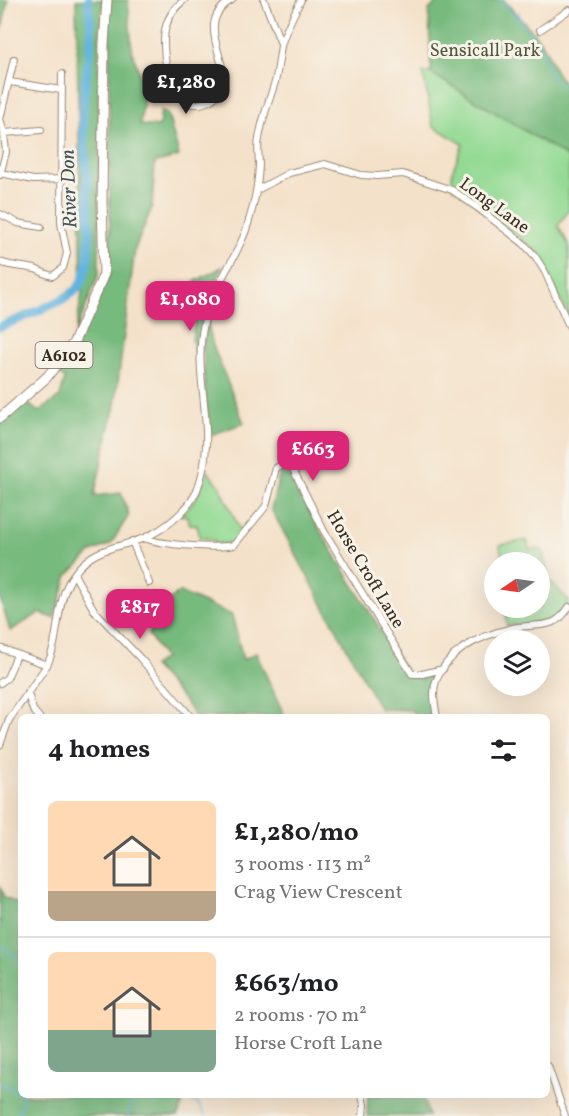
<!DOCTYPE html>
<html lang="en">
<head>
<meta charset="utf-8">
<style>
	body { margin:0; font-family:Vollkorn,serif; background:#f6f6f6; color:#202124; height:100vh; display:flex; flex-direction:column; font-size:22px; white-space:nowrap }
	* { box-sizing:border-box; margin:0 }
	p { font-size:20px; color:#757577 }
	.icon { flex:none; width:33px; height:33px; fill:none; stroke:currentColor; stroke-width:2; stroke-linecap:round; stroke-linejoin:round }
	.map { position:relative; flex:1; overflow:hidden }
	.details { position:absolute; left:18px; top:714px; width:532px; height:384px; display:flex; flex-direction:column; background:#fff; border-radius:9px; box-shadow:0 6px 24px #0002 }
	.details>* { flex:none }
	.needle { width:39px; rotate:257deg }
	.buttons { position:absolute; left:484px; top:552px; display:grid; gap:12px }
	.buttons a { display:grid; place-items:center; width:66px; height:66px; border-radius:50%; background:#fff; box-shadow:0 6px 24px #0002; font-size:30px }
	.price { position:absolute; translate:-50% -51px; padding:0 14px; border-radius:12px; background:#db2777; color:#fff; font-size:20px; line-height:39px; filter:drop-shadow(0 2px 3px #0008) }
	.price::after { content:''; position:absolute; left:50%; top:36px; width:18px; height:14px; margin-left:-9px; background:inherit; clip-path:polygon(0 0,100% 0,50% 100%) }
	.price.selected { background:#222; color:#fff }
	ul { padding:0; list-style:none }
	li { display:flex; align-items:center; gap:18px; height:150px; padding:0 30px }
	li+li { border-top:2px solid #e0e0e0 }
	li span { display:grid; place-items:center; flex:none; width:168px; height:120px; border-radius:9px; color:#555 }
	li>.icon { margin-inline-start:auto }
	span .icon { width:72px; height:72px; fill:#fffc; stroke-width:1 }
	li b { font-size:26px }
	h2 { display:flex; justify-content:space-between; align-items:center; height:72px; padding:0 30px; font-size:26px }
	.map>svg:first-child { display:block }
	.green { fill:#94da94; stroke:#688259; stroke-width:1.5 }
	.forest { fill:#77ba7e; stroke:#59724e; stroke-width:1.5 }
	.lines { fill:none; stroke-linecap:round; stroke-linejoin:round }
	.stream { stroke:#64b3de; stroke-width:1.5 }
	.river { stroke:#64b3de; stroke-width:9 }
	.minor-casing { stroke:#988674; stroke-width:8 }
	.primary-casing { stroke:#988674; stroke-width:11 }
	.minor { stroke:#fff; stroke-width:6 }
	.primary { stroke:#fff; stroke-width:9 }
	.labels { text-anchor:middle; stroke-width:6; stroke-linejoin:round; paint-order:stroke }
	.shield { fill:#f7f3e8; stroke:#73665b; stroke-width:1.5 }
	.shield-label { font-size:16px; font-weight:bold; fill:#3b2a1e }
	.park-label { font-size:18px; fill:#51563c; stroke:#f7f3e8 }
	.street-label { font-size:18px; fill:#3b2a1e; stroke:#f7f3e8 }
	.water-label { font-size:20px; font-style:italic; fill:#475358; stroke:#f7f3e8 }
</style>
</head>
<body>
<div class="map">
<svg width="569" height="1116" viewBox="0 0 569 1116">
	<rect width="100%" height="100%" fill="#f7f3e8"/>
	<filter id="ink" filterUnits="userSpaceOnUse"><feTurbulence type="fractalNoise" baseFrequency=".0167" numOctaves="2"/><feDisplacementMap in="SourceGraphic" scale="12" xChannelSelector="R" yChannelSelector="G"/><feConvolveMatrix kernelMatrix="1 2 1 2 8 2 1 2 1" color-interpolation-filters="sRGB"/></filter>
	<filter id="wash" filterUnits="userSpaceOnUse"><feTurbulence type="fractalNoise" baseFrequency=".008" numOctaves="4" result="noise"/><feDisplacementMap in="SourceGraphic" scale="24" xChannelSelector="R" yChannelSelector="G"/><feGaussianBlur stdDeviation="1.35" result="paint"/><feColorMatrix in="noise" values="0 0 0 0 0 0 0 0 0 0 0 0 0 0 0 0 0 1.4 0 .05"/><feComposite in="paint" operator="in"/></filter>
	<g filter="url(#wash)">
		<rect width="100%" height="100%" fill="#f4e1c9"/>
		<path class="green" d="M423,73H431L569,158V210L558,226L569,245V317L538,252L452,186V172L463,144L433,126Z
			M207,471L220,486L242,535L234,543L214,544V540L200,537L197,525L190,524L187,516L180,515C197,501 200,491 207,471Z
			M527,540L529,549L542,550L550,581L569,601L564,611L553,621L507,626L505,608H540V562H502L500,545Z"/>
		<path class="forest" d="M0,0H8L0,39Z
			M76,0H103L99,44V273L75,335L82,293Z
			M109,0H128L132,51L145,90L140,125L159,127L161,110L168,115L179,156L155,163L152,207L135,249L115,405L94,496L121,493L129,515L111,544L92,552L68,575L54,618L39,613L10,631L0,598V422L20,401L28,403L38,412L60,397L65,378L54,371L77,342L110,274Z
			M439,0H504C516,16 534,29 544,47C555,65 551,71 569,87V158L431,73L429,10Z
			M222,267L213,291L198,361L192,341L198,299L194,282Z
			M208,323L213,346L244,423L211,435C209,426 209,417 207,408C204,379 201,352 208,323Z
			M289,468L319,529L409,676L422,679L435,674L427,687L433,717H417L411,710L380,709L271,509L281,469Z
			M179,592L232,615L243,660L256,653L285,717H195L186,703L153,666L164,658L148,634L158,623L149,613L159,608Z
			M0,886L4,897L21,906V1095H181L183,1102L178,1116H0Z
			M368,1095H422L429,1116H367Z"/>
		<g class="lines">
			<path class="stream" d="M501,0L524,25L541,49L552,79L569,91
				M519,12L520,21
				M3,947L21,962
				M0,953V957
				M0,1083L21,1094
				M143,1095L157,1105
				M184,1095L198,1104L206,1116
				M15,1116L22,1104L23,1095
				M128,1116L134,1095"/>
			<path class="river" d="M0,327C18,319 65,302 77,289C102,262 81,147 83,109C84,84 89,60 91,36C91,25 89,12 88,0"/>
		</g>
	</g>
	<g filter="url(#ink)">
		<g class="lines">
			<defs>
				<path id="minor" d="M184,0C175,7 169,15 166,26C159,50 170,120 209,101C251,79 184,27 232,0
					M264,0L281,44
					M540,30L569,10
					M10,82L61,90
					M4,133L41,130
					M1,173L33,180L62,179
					M0,175L6,152L4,133L0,119L14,59
					M257,190L289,173L325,164L361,175L377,176L403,174L452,190L478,208L523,243L535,256L545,272L569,326
					M0,214L18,223L41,227
					M0,262C11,267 22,266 35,269C41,271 46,275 53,276L63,268L67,253L61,223L62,74
					M144,538C163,545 215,549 234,545L266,506L276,468L284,463L291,465L324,531L412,674H422L443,669
					M132,541L149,583
					M74,574L94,610L140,658L191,717
					M0,648L47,665C61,637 54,601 74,574C94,546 117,549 144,538C165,529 189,510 197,490C220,431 191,380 204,323C211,287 238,259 248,224C254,205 258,186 259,166C259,157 257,147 259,139C262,119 269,101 275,82C278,70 279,58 281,46C285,30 294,14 301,0
					M0,683L7,678L17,655
					M28,694L33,710L39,717
					M437,717C435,706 432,692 436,681C448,650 482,635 513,628C536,623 555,631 569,607
					M0,745L9,720L47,665
					M548,1066L565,1116
					M362,1095L364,1105L363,1116"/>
				<path id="primary" d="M0,418L47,377L74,342L104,274L102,201L104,44L107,0"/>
			</defs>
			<use href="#minor" class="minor-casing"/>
			<use href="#primary" class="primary-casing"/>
			<use href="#minor" class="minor"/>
			<use href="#primary" class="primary"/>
		</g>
	</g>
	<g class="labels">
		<rect class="shield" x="35.5" y="342" width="57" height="26" rx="4.5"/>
		<g class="shield-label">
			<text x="64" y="361">A6102</text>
		</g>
		<g class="park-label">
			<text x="485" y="56">Sensicall Park</text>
		</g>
		<g class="street-label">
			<text transform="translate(495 205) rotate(36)" y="6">Long Lane</text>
			<text transform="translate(366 569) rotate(59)" y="6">Horse Croft Lane</text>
		</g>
		<g class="water-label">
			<text transform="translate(68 189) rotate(-92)" y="7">River Don</text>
		</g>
	</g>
</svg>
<div class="buttons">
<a><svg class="needle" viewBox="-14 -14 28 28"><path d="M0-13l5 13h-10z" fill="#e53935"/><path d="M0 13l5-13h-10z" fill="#757577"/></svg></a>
<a><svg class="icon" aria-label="layers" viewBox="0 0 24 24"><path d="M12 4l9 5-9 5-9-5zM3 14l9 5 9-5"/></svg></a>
</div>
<b class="price selected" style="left:186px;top:115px">£1,280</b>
<b class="price" style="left:190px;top:332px">£1,080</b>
<b class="price" style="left:313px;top:482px">£663</b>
<b class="price" style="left:140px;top:640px">£817</b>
<section class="details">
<h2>4 homes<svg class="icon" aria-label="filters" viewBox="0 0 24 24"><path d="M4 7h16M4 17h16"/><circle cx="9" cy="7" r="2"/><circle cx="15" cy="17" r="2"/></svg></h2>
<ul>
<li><span style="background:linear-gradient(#ffd9b3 75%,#b9a48a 0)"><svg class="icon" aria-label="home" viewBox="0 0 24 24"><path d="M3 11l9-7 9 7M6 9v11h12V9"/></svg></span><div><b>£1,280/mo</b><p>3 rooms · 113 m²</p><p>Crag View Crescent</p></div></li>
<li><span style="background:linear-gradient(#ffd9b3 65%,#7fa58c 0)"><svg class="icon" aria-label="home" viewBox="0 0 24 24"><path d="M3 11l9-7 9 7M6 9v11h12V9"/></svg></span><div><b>£663/mo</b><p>2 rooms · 70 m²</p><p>Horse Croft Lane</p></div></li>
</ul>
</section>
</div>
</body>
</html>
